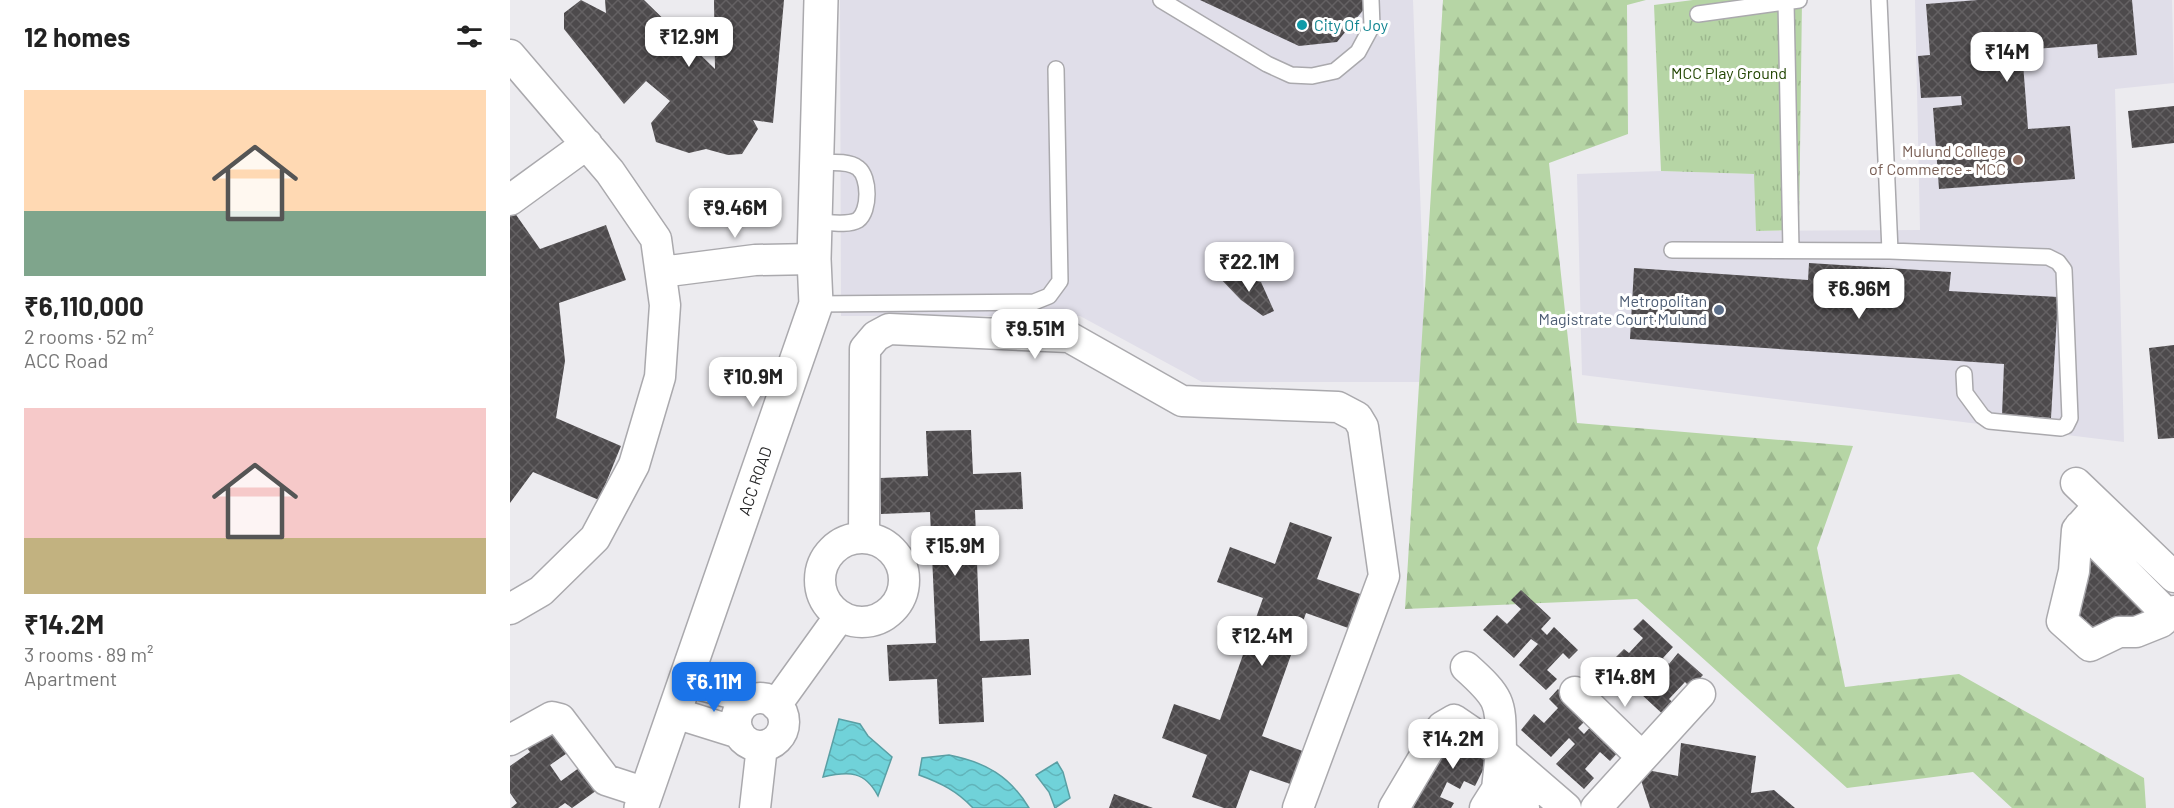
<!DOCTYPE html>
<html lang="en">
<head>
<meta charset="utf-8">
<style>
	body { margin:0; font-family:Barlow,sans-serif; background:#f6f6f6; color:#222; height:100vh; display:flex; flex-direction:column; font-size:22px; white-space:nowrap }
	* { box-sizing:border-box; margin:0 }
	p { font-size:20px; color:#767676 }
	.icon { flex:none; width:33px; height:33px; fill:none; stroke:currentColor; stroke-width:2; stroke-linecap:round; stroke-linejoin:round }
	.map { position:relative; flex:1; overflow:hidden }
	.drawer { display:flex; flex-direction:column; background:#fff; width:510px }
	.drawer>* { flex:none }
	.price { position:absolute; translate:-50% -51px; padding:0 14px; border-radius:12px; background:#fff; color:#222; font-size:20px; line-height:39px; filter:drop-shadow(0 2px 3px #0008) }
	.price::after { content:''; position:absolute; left:50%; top:36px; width:18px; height:14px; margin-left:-9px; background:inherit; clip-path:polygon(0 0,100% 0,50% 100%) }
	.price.active { background:#1a73e8; color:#fff }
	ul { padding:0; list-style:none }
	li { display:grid; align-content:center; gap:12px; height:318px; padding:0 24px }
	li span { display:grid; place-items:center; height:186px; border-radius:0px; color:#555 }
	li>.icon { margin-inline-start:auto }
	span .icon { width:108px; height:108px; fill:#fffc; stroke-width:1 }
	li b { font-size:26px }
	h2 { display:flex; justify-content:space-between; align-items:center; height:72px; padding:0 24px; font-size:26px }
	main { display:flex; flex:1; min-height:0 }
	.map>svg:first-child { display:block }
	.built { fill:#e0dee9 }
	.forest { fill:url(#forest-firs) }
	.park { fill:url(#park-tufts) }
	.water { fill:url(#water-waves); stroke:#5a9fa4; stroke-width:1.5 }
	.building { fill:url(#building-cross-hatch) }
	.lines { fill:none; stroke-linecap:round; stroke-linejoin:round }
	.lane-casing { stroke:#aaa9ad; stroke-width:18 }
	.street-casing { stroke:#aaa9ad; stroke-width:33 }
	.secondary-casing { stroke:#aaa9ad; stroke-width:36 }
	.lane { stroke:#fff; stroke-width:15 }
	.street { stroke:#fff; stroke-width:30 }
	.secondary { stroke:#fff; stroke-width:33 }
	.culture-dot { fill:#0f9aa8; stroke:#fff; stroke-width:2 }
	.education-dot { fill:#8d6e63; stroke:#fff; stroke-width:2 }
	.service-dot { fill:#5c6f8a; stroke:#fff; stroke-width:2 }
	.labels { text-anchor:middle; stroke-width:6; stroke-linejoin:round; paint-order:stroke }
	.culture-label { font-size:16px; fill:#0d838f; stroke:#fff; text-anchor:start }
	.park-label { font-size:16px; fill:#214401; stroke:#fff }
	.education-label { font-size:16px; fill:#785e54; stroke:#fff; text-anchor:end }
	.service-label { font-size:16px; fill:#4e5e75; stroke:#fff; text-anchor:end }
	.street-label { font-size:16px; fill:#272728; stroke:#fff }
</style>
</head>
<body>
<main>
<section class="drawer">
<h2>12 homes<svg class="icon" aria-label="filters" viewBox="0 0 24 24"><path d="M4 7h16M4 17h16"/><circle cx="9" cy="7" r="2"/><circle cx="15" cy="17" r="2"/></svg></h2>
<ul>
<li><span style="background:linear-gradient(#ffd9b3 65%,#7fa58c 0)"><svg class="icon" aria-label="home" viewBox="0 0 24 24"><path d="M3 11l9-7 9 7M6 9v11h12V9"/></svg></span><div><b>₹6,110,000</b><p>2 rooms · 52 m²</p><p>ACC Road</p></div></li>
<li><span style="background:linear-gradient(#f6c9c9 70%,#c2b280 0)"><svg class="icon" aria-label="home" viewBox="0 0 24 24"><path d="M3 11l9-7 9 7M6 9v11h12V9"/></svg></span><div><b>₹14.2M</b><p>3 rooms · 89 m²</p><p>Apartment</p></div></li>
</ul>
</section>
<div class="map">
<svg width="1664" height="808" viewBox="0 0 1664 808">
	<defs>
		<pattern id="forest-firs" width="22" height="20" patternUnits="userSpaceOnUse" patternTransform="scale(1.5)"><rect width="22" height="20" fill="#b6d5a5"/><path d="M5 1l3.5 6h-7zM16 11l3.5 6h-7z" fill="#9cb78e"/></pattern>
		<pattern id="park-tufts" width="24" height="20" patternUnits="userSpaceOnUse" patternTransform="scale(1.5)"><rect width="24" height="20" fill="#b6d5a5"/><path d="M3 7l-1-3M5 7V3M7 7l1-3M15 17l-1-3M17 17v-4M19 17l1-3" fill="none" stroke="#9cb78e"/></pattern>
		<pattern id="water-waves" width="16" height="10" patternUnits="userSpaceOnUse" patternTransform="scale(1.5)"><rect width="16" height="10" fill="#70d2d9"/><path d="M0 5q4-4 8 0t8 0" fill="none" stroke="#61b4ba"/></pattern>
		<pattern id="building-cross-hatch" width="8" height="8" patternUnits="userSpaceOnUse" patternTransform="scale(1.5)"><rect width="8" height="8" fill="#4d4a4c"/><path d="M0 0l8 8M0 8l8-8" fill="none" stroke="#646163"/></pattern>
	</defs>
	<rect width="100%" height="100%" fill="#ecebef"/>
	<path class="built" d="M330,0H903L917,382H692L570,316H331Z
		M1405,0H1662L1664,83L1605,89L1614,442L1072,375L1067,174L1151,171L1245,174L1247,231L1410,230Z"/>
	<path class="forest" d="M933,0H1136L1117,5L1118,134L1039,163L1067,423L1343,446L1307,548L1335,687L1449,674L1634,778L1636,808H1502L1463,772L1337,788L1127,599L895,609Z"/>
	<path class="park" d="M1183,0H1292L1289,230L1246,231L1244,174L1151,171L1144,5Z"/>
	<path class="water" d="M329,719L350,724L358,736L382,757L368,796C355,771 339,771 313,777Z
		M439,755C475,762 500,776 519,808H463C447,791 431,783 409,775L412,758Z
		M547,762L553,772L560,798L545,808L539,792L526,775Z"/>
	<path class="building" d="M71,0L96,13L95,0H134L205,69L204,0H274L263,123L243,120L248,129L232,154L218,155L196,149L179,153L146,142L141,123L160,101L136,81L114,104L54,29V13Z
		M690,0H854L855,8L827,42L789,46Z
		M1468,0H1622L1627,55L1588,58L1587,44L1512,50L1518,129L1560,126L1565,179L1429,189L1423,108L1452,105L1451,96L1411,98L1408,56L1420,55L1416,4Z
		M1664,106V143L1622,148L1618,111Z
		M2,209L30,249L96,225L116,280L49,303L55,361L46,418L111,446L89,500L23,472L0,503V211Z
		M1299,263L1441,272L1439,291L1548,297L1541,418L1492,415L1494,364L1120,339L1124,268L1298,280Z
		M704,272L751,282L764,311L753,316L731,300Z
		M1664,345V438L1648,439L1639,348Z
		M461,430L463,474L511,472L513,509L465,510L470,641L519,639L521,675L472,678L474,722L429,724L427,679L379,681L377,645L426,643L420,512L371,514L370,478L418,476L416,431Z
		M780,522L822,537L807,579L853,595L841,629L796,613L752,736L798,753L786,786L740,770L726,808H714L682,797L697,755L652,738L664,704L710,720L753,598L707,582L720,547L765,564Z
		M1587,552L1643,608L1627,623L1577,635L1558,616L1570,570Z
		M1011,590L1041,618L1031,629L1037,635L1044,627L1068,650L1059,659L1053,653L1037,670L1047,679L1036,690L1009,665L1028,644L1021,639L1004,658L973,630L987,615L997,624L1011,609L1001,600Z
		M1133,619L1163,647L1153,658L1159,664L1168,653L1193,675L1181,688L1175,682L1159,699L1169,708L1158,719L1131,694L1149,674L1144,668L1127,686L1101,662L1114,649L1119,653L1133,638L1123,629Z
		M1048,689L1079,717L1068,728L1074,734L1084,723L1112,748L1100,761L1090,752L1075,769L1084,778L1074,789L1046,764L1065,744L1059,738L1041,757L1011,730L1024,714L1034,723L1048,708L1039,699Z
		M47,727L63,749L40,765L51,781L73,765L90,788L62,808L55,803L48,808H1L7,803L0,793V766L20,752L17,748Z
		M941,730L983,750L965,786L954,781L950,789L937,782L930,797L944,803L941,808H903Z
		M1171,743L1246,756L1241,793L1264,790L1285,808H1140L1127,768L1168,776Z
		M604,794L643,808H599Z"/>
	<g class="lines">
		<defs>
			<path id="lane" d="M651,0L757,64L781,75L802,76L825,71L848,52L862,26L861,0
				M1369,0L1380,251
				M1276,2L1281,250
				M1188,14L1289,0
				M306,222C317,222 338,226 348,220C360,211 360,177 348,168C338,160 319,163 307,163
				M1162,250L1380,251L1538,257L1548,262L1554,270L1560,418L1556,426L1551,428L1479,421L1472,416L1455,393L1454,374
				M306,304L524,302L539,296L550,281L546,69"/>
			<path id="street" d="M0,55L100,172L146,239L155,305L150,377L124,465L85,538L31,591L0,609
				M0,200L77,144
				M151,272L245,260L304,259
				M1566,483L1664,577
				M1589,505L1567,530L1564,571L1552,621L1580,646L1609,632H1626L1651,622L1664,611
				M1570,526L1659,616
				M354,537L355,349L366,336L379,329L559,337L672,401L828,407L847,417L853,427L874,576L788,808
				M310 580a42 42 0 1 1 84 0a42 42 0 1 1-84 0Z
				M956,667C994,701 990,703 991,752L1056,808
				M176,681L244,699
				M1065,692L1132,757
				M226 722a24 24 0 1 1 48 0a24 24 0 1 1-48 0Z
				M266,705L330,616
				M165,713L229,733
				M0,740L42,717L50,719L96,780L136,793
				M987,789L1014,808
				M245,808L252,746
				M884,808L932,727L944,720L991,752L987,789L975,808
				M1086,808L1190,694"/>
			<path id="secondary" d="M131,808L306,304L304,259L311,0"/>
		</defs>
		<use href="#lane" class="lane-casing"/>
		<use href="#street" class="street-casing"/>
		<use href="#secondary" class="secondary-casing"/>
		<use href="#lane" class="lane"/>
		<use href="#street" class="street"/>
		<use href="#secondary" class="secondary"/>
	</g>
	<circle class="culture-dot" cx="792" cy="25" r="6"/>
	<circle class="education-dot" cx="1508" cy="160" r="6"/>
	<circle class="service-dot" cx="1209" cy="310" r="6"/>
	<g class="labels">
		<g class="culture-label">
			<text x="804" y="31">City Of Joy</text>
		</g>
		<g class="park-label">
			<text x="1219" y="79">MCC Play Ground</text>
		</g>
		<g class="education-label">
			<text x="1496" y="157">Mulund College<tspan x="1496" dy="18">of Commerce - MCC</tspan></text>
		</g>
		<g class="service-label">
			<text x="1197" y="307">Metropolitan<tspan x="1197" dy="18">Magistrate Court Mulund</tspan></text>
		</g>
		<g class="street-label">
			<text transform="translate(245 481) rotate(-71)" y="6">ACC ROAD</text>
		</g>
	</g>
</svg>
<b class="price" style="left:179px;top:68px">₹12.9M</b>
<b class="price" style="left:1497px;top:83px">₹14M</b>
<b class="price" style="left:225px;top:239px">₹9.46M</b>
<b class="price" style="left:739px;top:293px">₹22.1M</b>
<b class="price" style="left:1349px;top:320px">₹6.96M</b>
<b class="price" style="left:525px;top:360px">₹9.51M</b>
<b class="price" style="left:243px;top:408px">₹10.9M</b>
<b class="price" style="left:445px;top:577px">₹15.9M</b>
<b class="price" style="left:752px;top:667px">₹12.4M</b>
<b class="price" style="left:1115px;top:708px">₹14.8M</b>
<b class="price active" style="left:204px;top:713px">₹6.11M</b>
<b class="price" style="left:943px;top:770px">₹14.2M</b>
</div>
</main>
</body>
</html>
